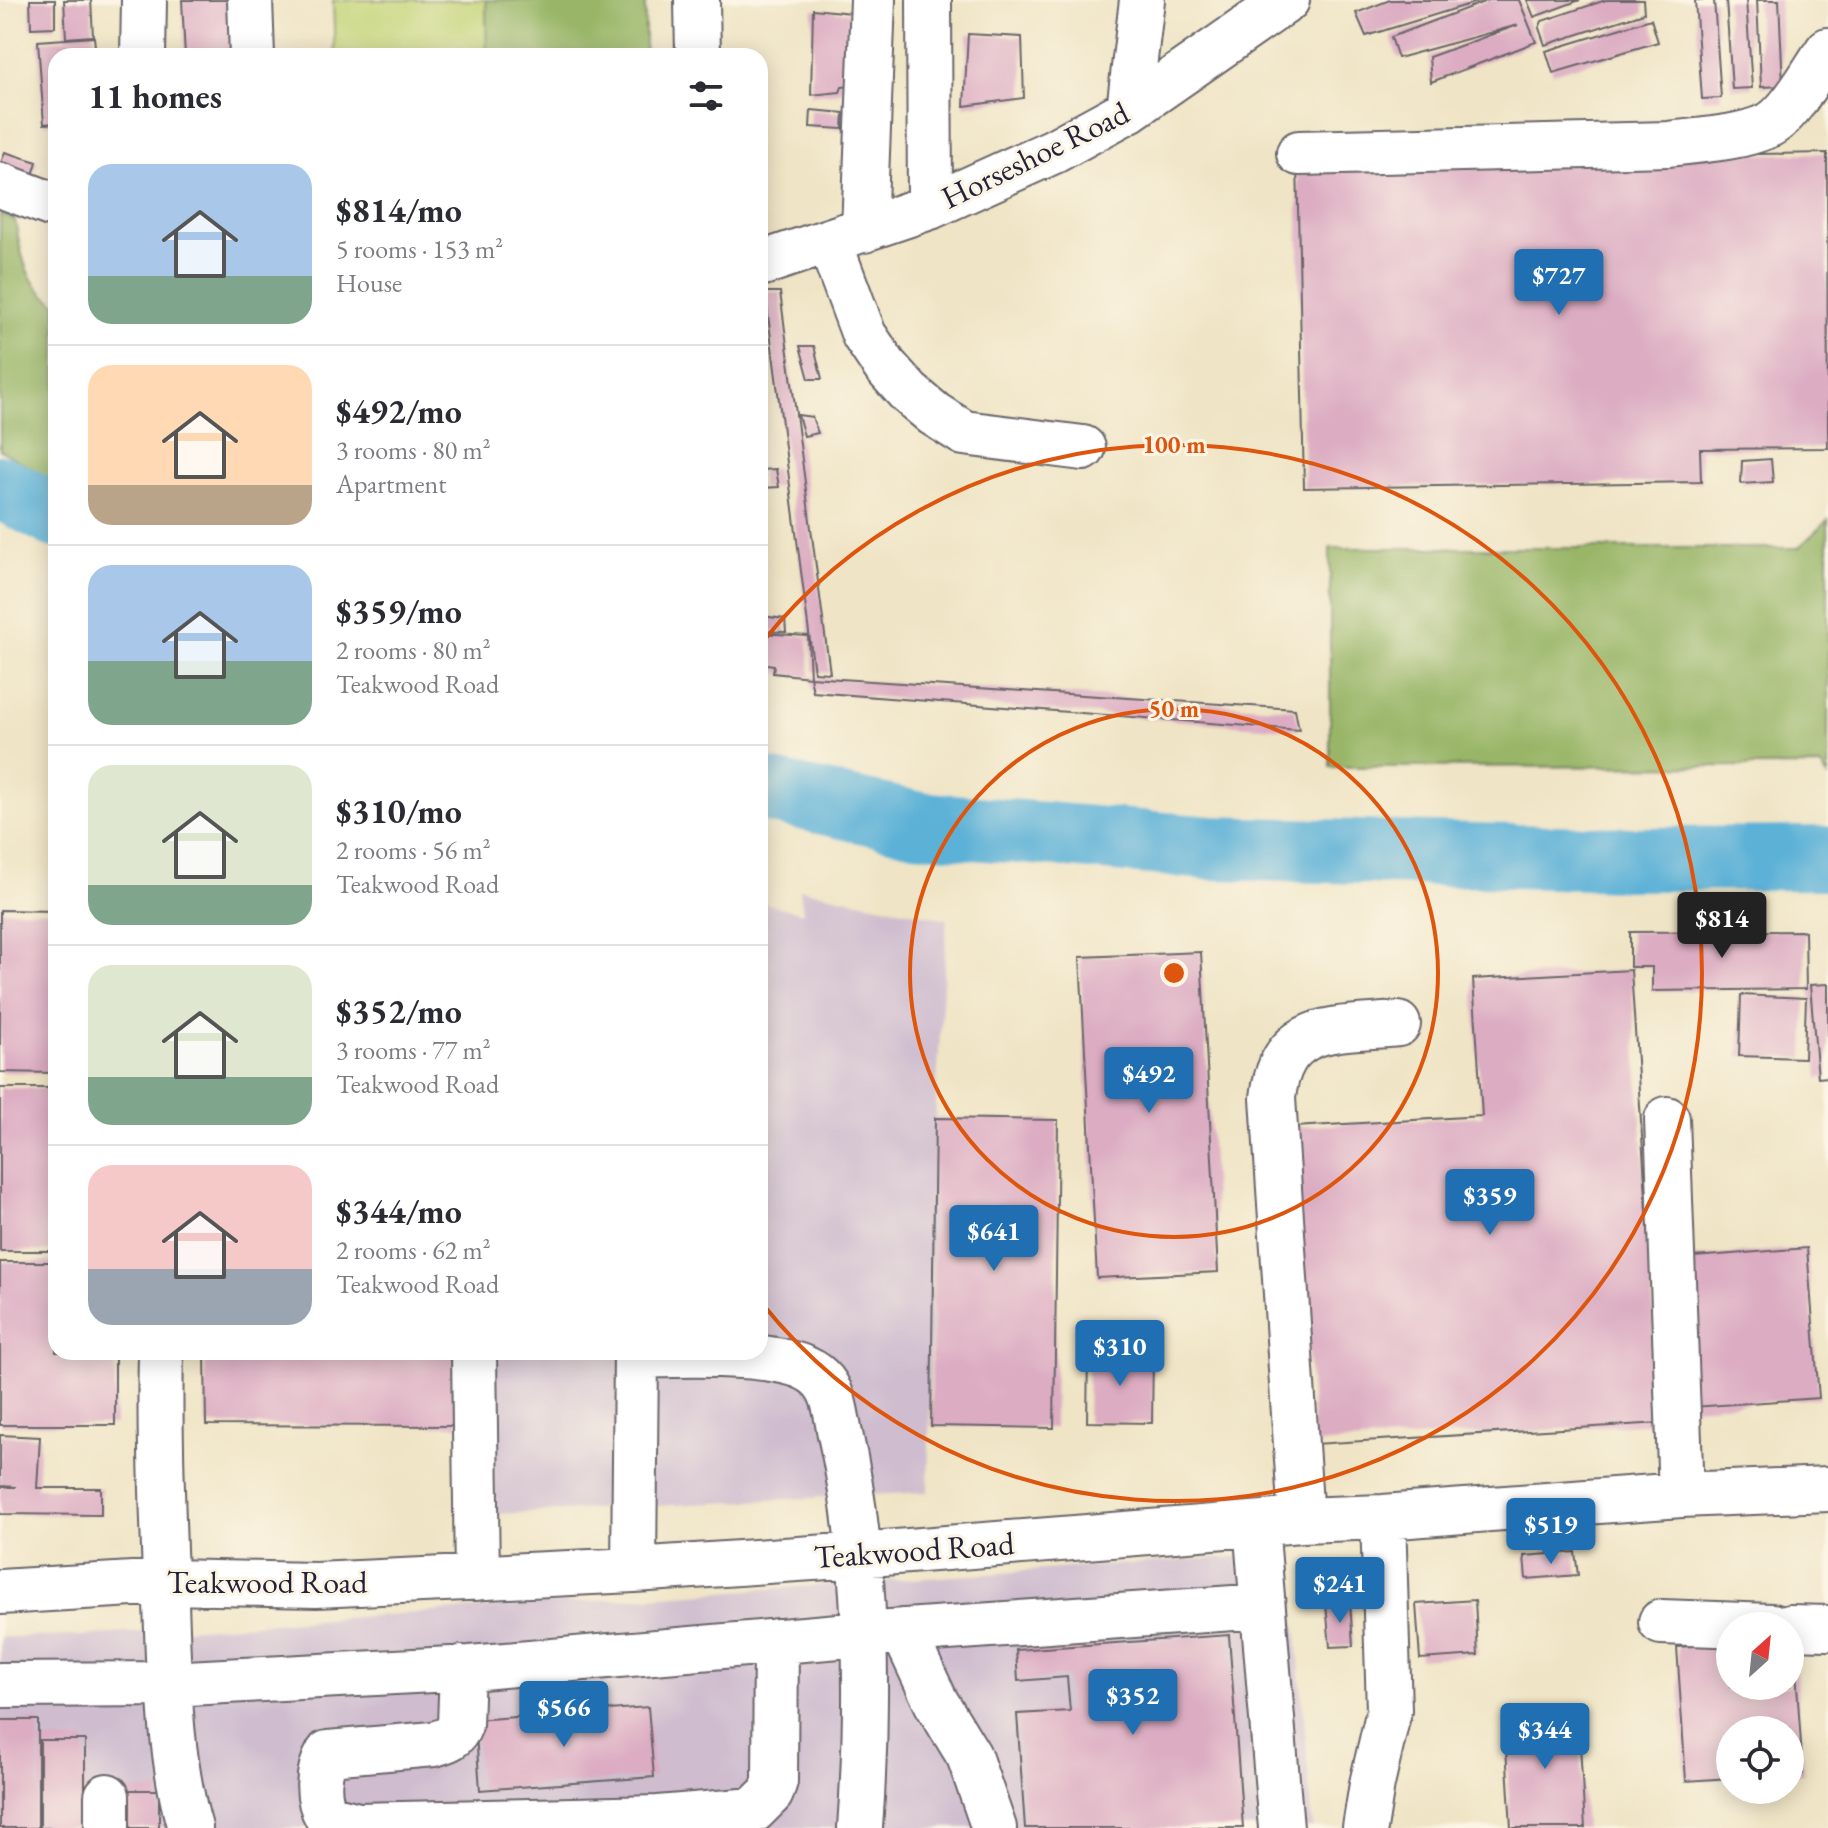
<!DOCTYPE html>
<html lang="en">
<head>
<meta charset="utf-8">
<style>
	body { margin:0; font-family:"EB Garamond",serif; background:#f2f2f3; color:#2b2b33; height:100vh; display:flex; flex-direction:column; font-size:30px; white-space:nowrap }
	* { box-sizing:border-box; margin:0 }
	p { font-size:26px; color:#7c7c81 }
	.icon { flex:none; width:44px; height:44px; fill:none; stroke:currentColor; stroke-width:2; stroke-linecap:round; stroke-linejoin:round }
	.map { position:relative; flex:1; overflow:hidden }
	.panel { position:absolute; left:48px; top:48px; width:720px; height:1312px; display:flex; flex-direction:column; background:#fff; border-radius:24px; box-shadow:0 4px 20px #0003 }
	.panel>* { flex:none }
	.needle { width:52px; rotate:27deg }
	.controls { position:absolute; left:1716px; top:1612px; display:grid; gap:16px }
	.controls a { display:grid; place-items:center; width:88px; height:88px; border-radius:50%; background:#fff; box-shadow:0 4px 20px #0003; font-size:40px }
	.price { position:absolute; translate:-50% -68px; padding:0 18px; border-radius:8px; background:#1f6fb2; color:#fff; font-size:26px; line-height:52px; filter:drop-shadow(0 2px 4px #0008) }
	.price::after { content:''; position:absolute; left:50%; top:48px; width:24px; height:18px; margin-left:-12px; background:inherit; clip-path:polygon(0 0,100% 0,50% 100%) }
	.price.current { background:#222; color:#fff }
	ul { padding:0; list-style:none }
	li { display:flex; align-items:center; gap:24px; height:200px; padding:0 40px }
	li+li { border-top:2px solid #e1e1e2 }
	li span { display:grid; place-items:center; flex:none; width:224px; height:160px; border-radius:24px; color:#555 }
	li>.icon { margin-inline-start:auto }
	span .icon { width:96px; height:96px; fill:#fffc; stroke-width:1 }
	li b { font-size:34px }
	h2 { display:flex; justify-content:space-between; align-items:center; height:96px; padding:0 40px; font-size:34px }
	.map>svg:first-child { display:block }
	.industrial { fill:#cfbdcf }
	.green { fill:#c2d477; stroke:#727b59; stroke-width:2 }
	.forest { fill:#99b668; stroke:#5e6c52; stroke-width:2 }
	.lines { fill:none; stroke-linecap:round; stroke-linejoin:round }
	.river { stroke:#5bb1d7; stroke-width:64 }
	.building { fill:#dcacc2 }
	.minor-casing { stroke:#6a666b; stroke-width:48 }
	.minor { stroke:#fff; stroke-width:44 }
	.ring { fill:none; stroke:#de560e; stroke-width:4 }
	.labels { text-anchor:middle; stroke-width:6; stroke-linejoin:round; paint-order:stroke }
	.street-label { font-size:32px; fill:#22223b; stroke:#fcf5e5 }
	.centre { fill:#de560e; stroke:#fcf5e5; stroke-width:4 }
	.ring-label { font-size:24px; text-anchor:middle; font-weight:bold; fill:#de560e; stroke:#fcf5e5; stroke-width:6; stroke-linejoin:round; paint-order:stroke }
</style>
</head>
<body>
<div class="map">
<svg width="1828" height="1828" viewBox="0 0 1828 1828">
	<rect width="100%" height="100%" fill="#fcf5e5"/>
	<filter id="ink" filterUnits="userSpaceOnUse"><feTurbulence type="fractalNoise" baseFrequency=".0125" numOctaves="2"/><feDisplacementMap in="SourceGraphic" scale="16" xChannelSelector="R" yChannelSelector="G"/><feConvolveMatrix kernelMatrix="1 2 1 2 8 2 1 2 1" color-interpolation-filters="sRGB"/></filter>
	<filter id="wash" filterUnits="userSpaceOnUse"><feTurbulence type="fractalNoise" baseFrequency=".006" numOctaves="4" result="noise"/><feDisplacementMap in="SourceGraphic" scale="32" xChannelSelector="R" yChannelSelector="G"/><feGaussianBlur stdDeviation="1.8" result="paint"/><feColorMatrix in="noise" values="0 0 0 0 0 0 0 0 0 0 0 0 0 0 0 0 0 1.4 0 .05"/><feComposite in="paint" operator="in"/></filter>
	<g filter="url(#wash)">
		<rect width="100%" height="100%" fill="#efe4c5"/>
		<path class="industrial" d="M800,889L947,919L935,1119L928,1492L495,1514L493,1352H760V902L803,913Z
			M1290,1553L1313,1828H0V1637L81,1636Z"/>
		<path class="green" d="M333,0H486L487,56H335Z"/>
		<path class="forest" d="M486,0H645V56H487Z
			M0,214L15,220C21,253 24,284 56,303V482L0,450Z
			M1828,520V777L1821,766L1330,767V548H1798Z"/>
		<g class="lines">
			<path class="river" d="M0,487L56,516
				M760,789L916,823L1210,848L1627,859L1828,858"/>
		</g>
		<g id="blocks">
			<path class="building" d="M30,0H55V27L31,28Z
				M64,0H91L93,36L66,38Z
				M182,0H236L239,56H185Z
				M1390,0H1480V1L1366,36L1356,13Z
				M1489,0H1519L1536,42L1431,82L1429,57L1518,25L1398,58L1391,37Z
				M1527,0H1580L1534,17Z
				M1606,0H1643L1644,13L1545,45L1539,28L1542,21Z
				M1695,0H1714L1721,98L1702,99Z
				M1726,0H1746L1752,88L1732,89Z
				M1757,0H1779L1783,86L1761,87Z
				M813,9L861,14L862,85L842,87L840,92L811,95Z
				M1651,19L1658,42L1553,73L1546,51Z
				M968,34L1022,37L1024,98L964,106Z
				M94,37L96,56H56V123L44,124L38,41Z
				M811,110L844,113L843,129L810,127Z
				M5,152L37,162L31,182L0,166Z
				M1827,153L1828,448L1700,449L1701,482L1304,488L1297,161Z
				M765,292H780L830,673L814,672Z
				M800,346H814L822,379H809Z
				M798,415L812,417L818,433L804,436Z
				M1771,459L1773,482L1741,484L1742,461Z
				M776,469L779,487L762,488L761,470Z
				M761,616L785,619L786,632L760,631Z
				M760,633L808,636L810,677L773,673L774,665L760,663Z
				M810,677L1295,709L1299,730L813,692Z
				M0,910L56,911V1073L0,1072Z
				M1805,931L1806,989L1652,991V967H1630V932Z
				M1201,952L1218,1272L1097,1278L1080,957Z
				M1631,970L1661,1423L1314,1444L1294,1127L1482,1116L1473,979Z
				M1828,984V1077L1818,1078L1810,985Z
				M1741,995L1806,998L1804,1058L1739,1056Z
				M0,1088H56V1251H0Z
				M935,1118L1058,1120L1054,1428L931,1426Z
				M1807,1248L1819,1398L1693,1407L1681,1258Z
				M0,1262H56V1352H115V1425H0Z
				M205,1352H460V1426L206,1425Z
				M1088,1353L1153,1354L1152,1423L1087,1422Z
				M0,1435L40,1437L37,1488H101V1515L0,1514V1487H16L0,1486Z
				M1575,1552L1578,1575L1526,1579L1524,1556Z
				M1475,1600L1478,1655L1420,1659L1416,1604Z
				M1350,1602L1353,1646L1330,1647L1326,1604Z
				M1229,1635L1243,1828H1025L1017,1714L1070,1711L1067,1677L1018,1681L1016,1650Z
				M1790,1640H1794L1803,1774L1790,1775V1730H1730V1778L1686,1781L1677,1647L1730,1644V1686H1790Z
				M648,1707L654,1777L480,1790L475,1720Z
				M1578,1711L1585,1828H1511L1504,1716Z
				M0,1720H38V1828H0Z
				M40,1740H85V1828H40Z
				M121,1790H159V1828H122Z"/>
		</g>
	</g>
	<g filter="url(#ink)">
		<use href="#blocks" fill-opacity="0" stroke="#6a666b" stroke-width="2"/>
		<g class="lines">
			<defs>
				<path id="minor" d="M250,0L252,56
					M697,0L698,56
					M929,0L930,207
					M143,56L144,0
					M1129,110L1142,0
					M1299,153L1669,144C1701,140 1737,139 1767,126C1790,116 1813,71 1828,50
					M0,185L56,206
					M864,230L873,0
					M829,241L864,335L885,366L909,393L934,414L964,433L1083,448
					M760,264L930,207L1054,151L1129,110L1287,0
					M1667,1119L1681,1495
					M161,1352C159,1436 163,1519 166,1603C169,1678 169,1756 190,1828
					M474,1352L477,1578
					M636,1356C678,1355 791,1348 820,1378C835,1392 836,1416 840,1434C868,1556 869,1704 860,1828
					M1301,1520L1273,1098C1281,1021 1337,1030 1398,1024
					M1256,1524L1281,1828
					M634,1570L636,1352
					M0,1592L166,1582L316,1585L634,1570L858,1555L1301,1520L1383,1517L1681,1495L1828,1489
					M1661,1622L1772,1626
					M1790,1627L1828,1628
					M903,1631L936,1702L969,1756L994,1828
					M462,1668L460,1725C455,1738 447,1740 434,1744L328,1753C317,1772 316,1797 327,1817L358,1825L658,1818L754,1810L771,1793L775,1781L776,1641
					M0,1685L169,1684L470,1668L862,1634L1262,1606
					M107,1828V1796
					M1365,1828L1372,1784L1389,1710L1383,1517"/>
			</defs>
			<use href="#minor" class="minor-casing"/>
			<use href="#minor" class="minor"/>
		</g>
	</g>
	<g class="ring">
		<circle cx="1174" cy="973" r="264"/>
		<path d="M761 644A528 528 0 1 1 761 1302"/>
	</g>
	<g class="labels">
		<g class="street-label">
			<text transform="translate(1035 155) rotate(-26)" y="11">Horseshoe Road</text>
			<text transform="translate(914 1550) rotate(-4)" y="11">Teakwood Road</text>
			<text x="267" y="1593">Teakwood Road</text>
		</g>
	</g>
	<circle cx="1174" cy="973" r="12" class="centre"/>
	<g class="ring-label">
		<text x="1174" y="453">100 m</text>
		<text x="1174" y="717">50 m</text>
	</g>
</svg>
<div class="controls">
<a><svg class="needle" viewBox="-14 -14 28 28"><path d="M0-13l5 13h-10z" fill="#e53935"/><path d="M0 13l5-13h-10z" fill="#7c7c81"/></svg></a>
<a><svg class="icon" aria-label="locate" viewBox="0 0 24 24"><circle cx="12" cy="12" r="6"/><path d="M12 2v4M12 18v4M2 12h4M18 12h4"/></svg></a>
</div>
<b class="price" style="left:1559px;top:317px">$727</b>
<b class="price current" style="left:1722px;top:960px">$814</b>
<b class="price" style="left:1149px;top:1115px">$492</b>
<b class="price" style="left:1490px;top:1237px">$359</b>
<b class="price" style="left:994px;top:1273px">$641</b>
<b class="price" style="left:1120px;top:1388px">$310</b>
<b class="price" style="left:1551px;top:1566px">$519</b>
<b class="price" style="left:1340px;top:1625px">$241</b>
<b class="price" style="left:1133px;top:1737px">$352</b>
<b class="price" style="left:564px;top:1749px">$566</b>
<b class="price" style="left:1545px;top:1771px">$344</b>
<section class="panel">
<h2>11 homes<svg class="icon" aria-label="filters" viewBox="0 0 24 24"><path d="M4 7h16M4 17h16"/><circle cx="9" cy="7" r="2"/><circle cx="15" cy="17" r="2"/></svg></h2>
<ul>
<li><span style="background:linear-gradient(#a9c7e8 70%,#7fa58c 0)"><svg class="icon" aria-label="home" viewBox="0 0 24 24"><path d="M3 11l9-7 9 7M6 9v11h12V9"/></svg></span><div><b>$814/mo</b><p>5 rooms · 153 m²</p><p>House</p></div></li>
<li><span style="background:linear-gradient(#ffd9b3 75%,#b9a48a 0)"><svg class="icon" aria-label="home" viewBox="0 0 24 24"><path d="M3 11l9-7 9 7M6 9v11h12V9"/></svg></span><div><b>$492/mo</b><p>3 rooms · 80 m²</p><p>Apartment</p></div></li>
<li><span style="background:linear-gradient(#a9c7e8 60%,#7fa58c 0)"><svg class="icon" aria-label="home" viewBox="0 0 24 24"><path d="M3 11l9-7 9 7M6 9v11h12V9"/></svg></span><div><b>$359/mo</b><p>2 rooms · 80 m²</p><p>Teakwood Road</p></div></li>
<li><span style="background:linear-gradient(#dfe7d0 75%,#7fa58c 0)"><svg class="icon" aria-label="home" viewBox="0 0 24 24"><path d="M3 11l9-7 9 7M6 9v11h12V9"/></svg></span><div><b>$310/mo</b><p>2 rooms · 56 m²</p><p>Teakwood Road</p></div></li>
<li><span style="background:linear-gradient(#dfe7d0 70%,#7fa58c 0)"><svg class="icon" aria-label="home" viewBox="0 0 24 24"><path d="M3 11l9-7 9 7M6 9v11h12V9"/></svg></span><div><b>$352/mo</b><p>3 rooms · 77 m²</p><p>Teakwood Road</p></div></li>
<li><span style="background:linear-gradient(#f6c9c9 65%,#9aa5b1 0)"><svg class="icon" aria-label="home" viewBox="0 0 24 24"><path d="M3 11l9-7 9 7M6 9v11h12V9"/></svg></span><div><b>$344/mo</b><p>2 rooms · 62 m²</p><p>Teakwood Road</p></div></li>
</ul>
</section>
</div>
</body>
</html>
